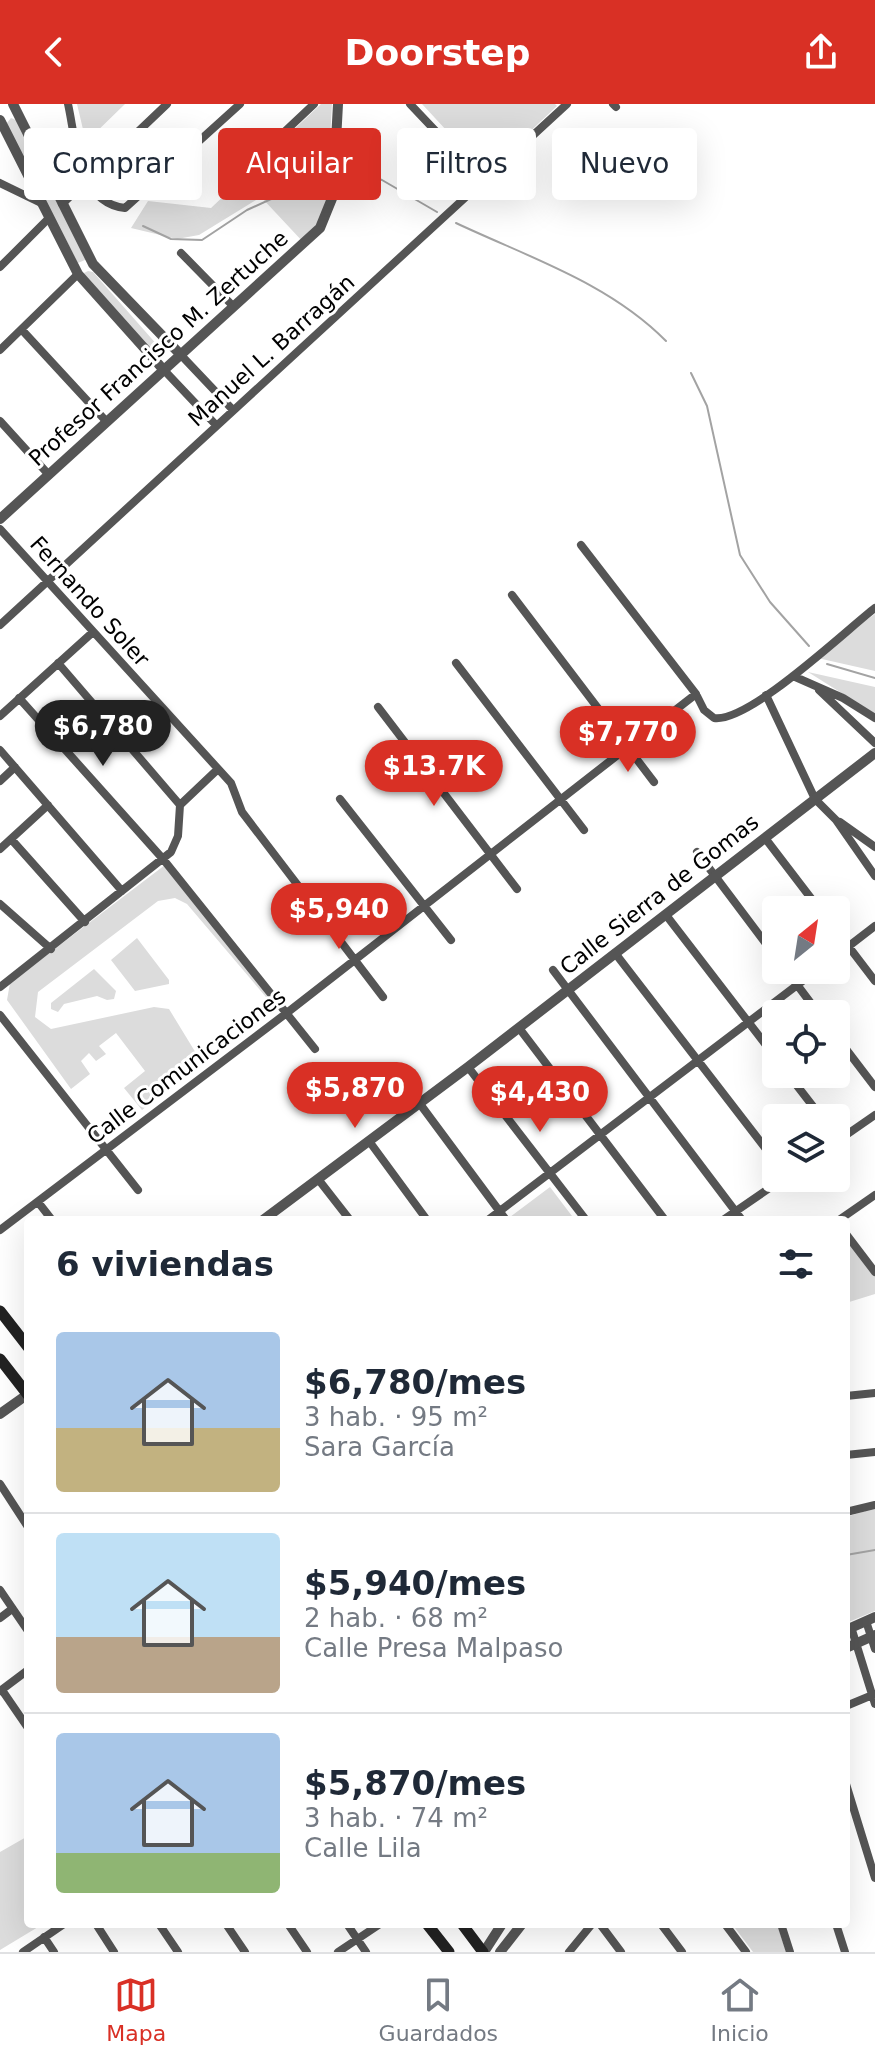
<!DOCTYPE html>
<html lang="es">
<head>
<meta charset="utf-8">
<style>
	body { margin:0; font-family:"DejaVu Sans",sans-serif; background:#f6f6f7; color:#1f2937; height:100vh; display:flex; flex-direction:column; font-size:30px; white-space:nowrap }
	* { box-sizing:border-box; margin:0 }
	p { font-size:26px; color:#747a83 }
	.icon { flex:none; width:44px; height:44px; fill:none; stroke:currentColor; stroke-width:2; stroke-linecap:round; stroke-linejoin:round }
	.map { position:relative; flex:1; overflow:hidden }
	.drawer { position:absolute; left:24px; top:1112px; width:826px; height:712px; display:flex; flex-direction:column; background:#fff; border-radius:8px; box-shadow:0 8px 32px #0002 }
	.drawer>* { flex:none }
	.banner { position:absolute; left:24px; top:24px; width:828px; height:72px; display:flex; gap:16px }
	.needle { width:52px; rotate:30deg }
	.controls { position:absolute; left:762px; top:792px; display:grid; gap:16px }
	.controls a { display:grid; place-items:center; width:88px; height:88px; border-radius:8px; background:#fff; box-shadow:0 8px 32px #0002; font-size:40px }
	.price { position:absolute; translate:-50% -68px; padding:0 18px; border-radius:28px; background:#d93025; color:#fff; font-size:26px; line-height:52px; filter:drop-shadow(0 2px 4px #0008) }
	.price::after { content:''; position:absolute; left:50%; top:48px; width:24px; height:18px; margin-left:-12px; background:inherit; clip-path:polygon(0 0,100% 0,50% 100%) }
	.price.active { background:#222; color:#fff }
	ul { padding:0; list-style:none }
	li { display:flex; align-items:center; gap:24px; height:200px; padding:0 32px }
	li+li { border-top:2px solid #e0e1e3 }
	li span { display:grid; place-items:center; flex:none; width:224px; height:160px; border-radius:8px; color:#555 }
	li>.icon { margin-inline-start:auto }
	span .icon { width:96px; height:96px; fill:#fffc; stroke-width:1 }
	li b { font-size:34px }
	h2 { display:flex; justify-content:space-between; align-items:center; height:96px; padding:0 32px; font-size:34px }
	.chip { padding:0 28px; border-radius:8px; background:#fff; box-shadow:0 8px 32px #0002; font-size:28px; line-height:72px }
	.chip.active { background:#d93025; color:#fff }
	header { display:flex; justify-content:space-between; align-items:center; height:104px; padding:0 32px; background:#d93025; color:#fff; font-size:36px; font-weight:600 }
	.tab-bar { display:flex; justify-content:space-around; align-items:center; height:112px; border-top:2px solid #e0e1e3; background:#fff; font-size:22px; color:#747a83 }
	.tab-bar a { display:grid; justify-items:center; gap:4px }
	.tab-bar .active { color:#d93025 }
	.map>svg:first-child { display:block }
	.green { fill:#dcdcdc }
	.lines { fill:none; stroke-linecap:round; stroke-linejoin:round }
	.stream { stroke:#a3a3a3; stroke-width:2 }
	.minor { stroke:#555; stroke-width:8 }
	.tertiary { stroke:#555; stroke-width:10 }
	.secondary { stroke:#222; stroke-width:11 }
	.labels { text-anchor:middle; stroke-width:6; stroke-linejoin:round; paint-order:stroke }
	.street-label { font-size:22px; fill:#000; stroke:#fff }
</style>
</head>
<body>
<header><svg class="icon" aria-label="back" viewBox="0 0 24 24"><path d="M15 5l-7 7 7 7"/></svg>Doorstep<svg class="icon" aria-label="share" viewBox="0 0 24 24"><path d="M12 15V3M7 8l5-5 5 5M5 13v7h14v-7"/></svg></header>
<div class="map">
<svg width="875" height="1848" viewBox="0 0 875 1848">
	<rect width="100%" height="100%" fill="#fff"/>
	<path class="green" d="M77,0H125L86,38Z
		M321,0H332L328,69L331,99L304,139L261,93L199,131L177,135L131,124L148,97L211,104Z
		M422,0H555L557,2L486,69Z
		M11,14L16,16L87,155L78,159L6,20Z
		M88,167L93,168L166,251L161,255L156,253L85,173L84,169Z
		M875,510V567L813,553Z
		M808,568L875,583V610Z
		M165,761L280,903L277,906L187,800L175,794L158,797L38,888L35,913L51,925L154,903L169,905L202,959L142,1006L124,984L145,967L116,929L99,942L106,950L96,957L89,949L81,957L90,970L71,985L7,896L10,879Z
		M137,834L169,876V880L135,887L111,856Z
		M94,865L116,887L114,895L107,896L97,892L64,900L58,908L51,905V899Z
		M550,1083L575,1116H513L510,1113Z
		M846,1136L875,1172V1190L846,1199Z
		M875,1404V1507L846,1519V1413Z
		M28,1732V1820H43L0,1846V1748Z
		M732,1820H777L786,1848H753Z"/>
	<g class="lines">
		<path class="stream" d="M347,65L382,76L437,108
			M456,119C528,153 609,179 666,237
			M143,122L171,135L202,136L247,106L328,69
			M691,269L707,302L740,451L770,498L809,542
			M827,560L875,574
			M846,1451L875,1446"/>
		<path class="minor" d="M68,0C76,36 78,99 125,104L240,0
			M410,0L483,77
			M613,0L616,3
			M0,79L41,99
			M227,82L314,0
			M62,100L167,0
			M181,149L232,201
			M0,163L49,114
			M22,226L106,317
			M0,246L78,170
			M179,249L233,306
			M162,264L215,320
			M0,317L49,371
			M0,425L231,679L242,708L383,893
			M581,441L696,590L704,606L714,614C749,619 845,527 875,504
			M512,491L654,678
			M0,521L567,0
			M58,559L180,701
			M456,559L584,726
			M793,572L843,594L875,614
			M819,586L875,639
			M766,591L815,695L836,716L875,772
			M19,594L163,755L315,945
			M378,603L517,785
			M0,612L93,528
			M0,646L122,787
			M0,677L15,663
			M340,695L451,836
			M840,718L875,743
			M765,734L820,806
			M11,735L85,818
			M0,745L48,701
			M697,748L776,853
			M0,800L51,845
			M666,811L776,954
			M836,826L875,877
			M615,849L776,1058
			M836,852L875,822
			M553,866L742,1116
			M786,866L819,910
			M0,883L171,748L178,732L180,701L218,665
			M0,911L138,1086
			M519,924L665,1116
			M836,932L875,983
			M468,963L586,1116
			M788,970L822,1014
			M400,973L506,1116
			M369,1037L427,1116
			M836,1038L875,1011
			M318,1075L350,1116
			M38,1098L52,1116
			M488,1116L817,866
			M723,1116L784,1074
			M839,1116L875,1091
			M0,1126L288,908L696,590
			M846,1130L875,1168
			M846,1292L875,1289
			M846,1351L875,1348
			M0,1380L28,1423
			M846,1408L875,1401
			M0,1486L28,1527
			M0,1514L12,1505
			M866,1517L875,1545
			M851,1523L875,1600
			M2,1586L28,1624
			M0,1587L28,1566
			M846,1602L875,1590
			M846,1680L875,1774
			M96,1820L114,1848
			M159,1820L178,1848
			M226,1820L245,1848
			M288,1820L307,1848
			M347,1820L366,1848
			M600,1820L621,1848
			M661,1820L682,1848
			M725,1820L746,1848
			M781,1820L790,1848
			M836,1820L845,1848
			M44,1833L54,1848
			M23,1848L64,1820
			M338,1848L380,1820
			M569,1848L592,1820"/>
		<path class="tertiary" d="M13,0L93,160L179,249
			M0,16L78,170L162,264
			M0,415L320,124L333,92L338,0
			M263,1116L468,963L875,649
			M0,1310L28,1290
			M846,1526L875,1513
			M846,1544L875,1531
			M484,1848L502,1820
			M500,1848L522,1820"/>
		<path class="secondary" d="M0,1207L28,1243
			M0,1255L28,1291
			M427,1820L449,1848
			M462,1820L483,1848"/>
	</g>
	<g class="labels">
		<g class="street-label">
			<text transform="translate(158 244) rotate(-42)" y="8">Profesor Francisco M. Zertuche</text>
			<text transform="translate(271 246) rotate(-42)" y="8">Manuel L. Barragán</text>
			<text transform="translate(90 497) rotate(48)" y="8">Fernando Soler</text>
			<text transform="translate(659 790) rotate(-38)" y="8">Calle Sierra de Gomas</text>
			<text transform="translate(186 962) rotate(-37)" y="8">Calle Comunicaciones</text>
		</g>
	</g>
</svg>
<div class="controls">
<a><svg class="needle" viewBox="-14 -14 28 28"><path d="M0-13l5 13h-10z" fill="#e53935"/><path d="M0 13l5-13h-10z" fill="#747a83"/></svg></a>
<a><svg class="icon" aria-label="locate" viewBox="0 0 24 24"><circle cx="12" cy="12" r="6"/><path d="M12 2v4M12 18v4M2 12h4M18 12h4"/></svg></a>
<a><svg class="icon" aria-label="layers" viewBox="0 0 24 24"><path d="M12 4l9 5-9 5-9-5zM3 14l9 5 9-5"/></svg></a>
</div>
<b class="price active" style="left:103px;top:664px">$6,780</b>
<b class="price" style="left:628px;top:670px">$7,770</b>
<b class="price" style="left:434px;top:704px">$13.7K</b>
<b class="price" style="left:339px;top:847px">$5,940</b>
<b class="price" style="left:355px;top:1026px">$5,870</b>
<b class="price" style="left:540px;top:1030px">$4,430</b>
<div class="banner">
<a class="chip">Comprar</a>
<a class="chip active">Alquilar</a>
<a class="chip">Filtros</a>
<a class="chip">Nuevo</a>
</div>
<section class="drawer">
<h2>6 viviendas<svg class="icon" aria-label="filters" viewBox="0 0 24 24"><path d="M4 7h16M4 17h16"/><circle cx="9" cy="7" r="2"/><circle cx="15" cy="17" r="2"/></svg></h2>
<ul>
<li><span style="background:linear-gradient(#a9c7e8 60%,#c2b280 0)"><svg class="icon" aria-label="home" viewBox="0 0 24 24"><path d="M3 11l9-7 9 7M6 9v11h12V9"/></svg></span><div><b>$6,780/mes</b><p>3 hab. · 95 m²</p><p>Sara García</p></div></li>
<li><span style="background:linear-gradient(#bfe0f5 65%,#b9a48a 0)"><svg class="icon" aria-label="home" viewBox="0 0 24 24"><path d="M3 11l9-7 9 7M6 9v11h12V9"/></svg></span><div><b>$5,940/mes</b><p>2 hab. · 68 m²</p><p>Calle Presa Malpaso</p></div></li>
<li><span style="background:linear-gradient(#a9c7e8 75%,#8fb573 0)"><svg class="icon" aria-label="home" viewBox="0 0 24 24"><path d="M3 11l9-7 9 7M6 9v11h12V9"/></svg></span><div><b>$5,870/mes</b><p>3 hab. · 74 m²</p><p>Calle Lila</p></div></li>
</ul>
</section>
</div>
<nav class="tab-bar">
<a class="active"><svg class="icon" aria-label="map" viewBox="0 0 24 24"><path d="M3 6l6-2 6 2 6-2v14l-6 2-6-2-6 2zM9 4v14M15 6v14"/></svg>Mapa</a>
<a><svg class="icon" aria-label="saved" viewBox="0 0 24 24"><path d="M7 4h10v16l-5-4-5 4z"/></svg>Guardados</a>
<a><svg class="icon" aria-label="home" viewBox="0 0 24 24"><path d="M3 11l9-7 9 7M6 9v11h12V9"/></svg>Inicio</a>
</nav>
</body>
</html>
